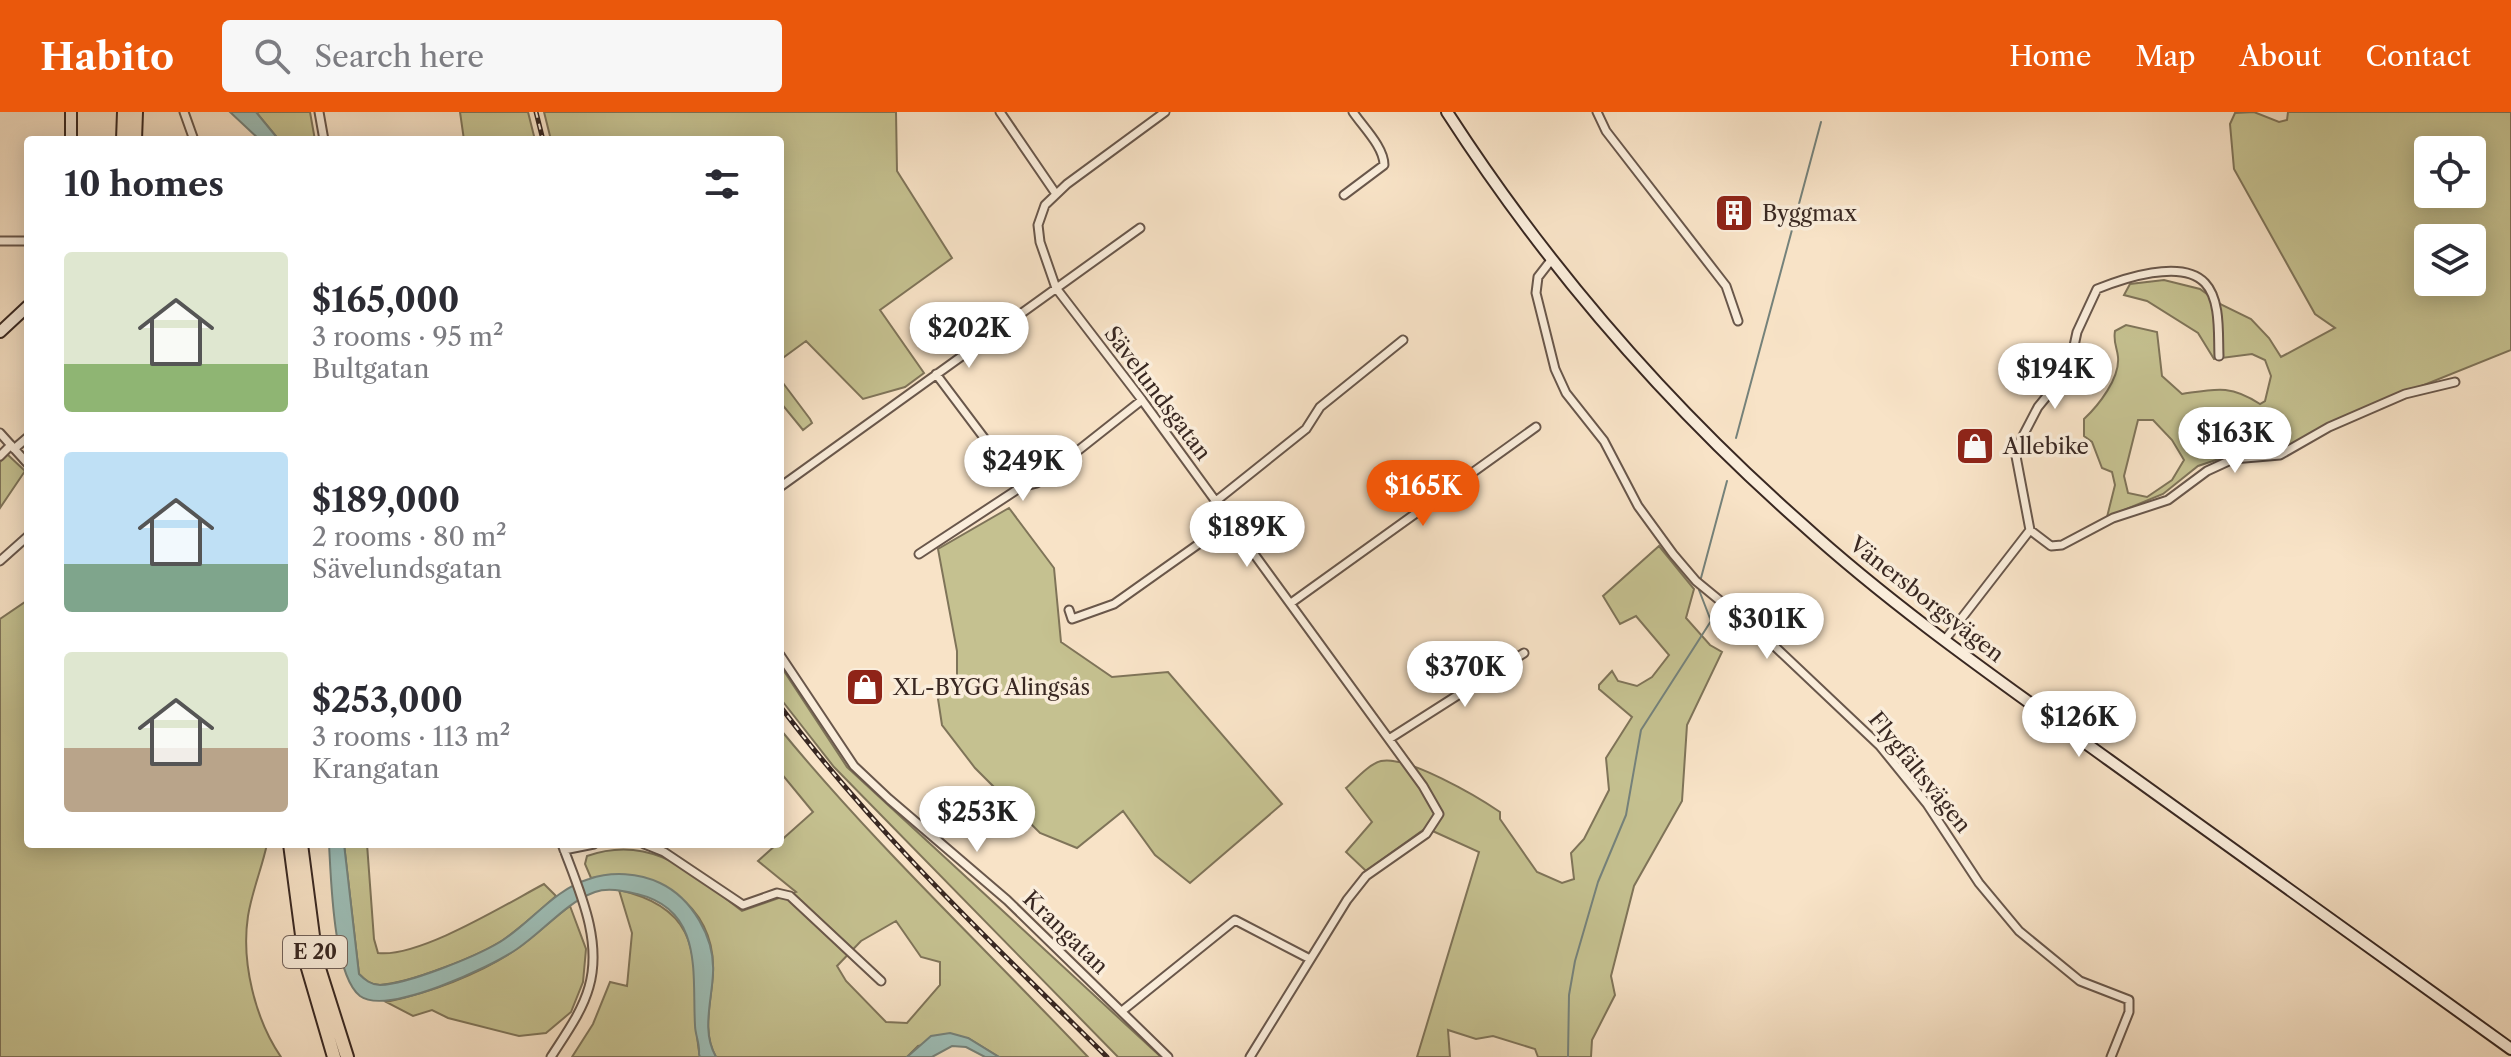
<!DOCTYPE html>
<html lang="en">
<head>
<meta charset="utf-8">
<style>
	body { margin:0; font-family:"Libre Caslon Text",serif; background:#f7f7f7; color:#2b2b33; height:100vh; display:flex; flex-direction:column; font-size:30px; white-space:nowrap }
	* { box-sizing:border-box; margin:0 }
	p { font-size:26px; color:#7c7c81 }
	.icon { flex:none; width:44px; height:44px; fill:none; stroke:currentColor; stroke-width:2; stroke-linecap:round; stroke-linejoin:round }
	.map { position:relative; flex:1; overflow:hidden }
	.sheet { position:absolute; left:24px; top:24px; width:760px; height:712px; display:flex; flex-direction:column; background:#fff; border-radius:8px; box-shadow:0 4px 20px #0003 }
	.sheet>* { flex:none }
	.controls { position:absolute; left:2414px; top:24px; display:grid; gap:16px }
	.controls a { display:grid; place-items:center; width:72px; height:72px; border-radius:8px; background:#fff; box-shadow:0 4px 20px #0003; font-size:40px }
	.price { position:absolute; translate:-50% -68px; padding:0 18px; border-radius:28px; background:#fff; color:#222; font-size:26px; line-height:52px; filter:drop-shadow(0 2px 4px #0008) }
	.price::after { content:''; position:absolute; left:50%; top:48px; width:24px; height:18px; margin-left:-12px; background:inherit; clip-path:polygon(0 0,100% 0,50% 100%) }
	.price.active { background:#ea580c; color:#fff }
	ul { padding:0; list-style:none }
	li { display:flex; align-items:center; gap:24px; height:200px; padding:0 40px }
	li span { display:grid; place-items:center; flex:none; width:224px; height:160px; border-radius:8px; color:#555 }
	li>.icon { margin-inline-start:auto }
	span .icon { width:96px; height:96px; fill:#fffc; stroke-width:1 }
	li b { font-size:34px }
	h2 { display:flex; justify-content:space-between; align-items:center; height:96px; padding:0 40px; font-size:34px }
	header { display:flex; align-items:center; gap:48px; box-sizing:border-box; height:112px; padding:0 40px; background:#ea580c; color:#fff }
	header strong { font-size:38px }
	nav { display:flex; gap:44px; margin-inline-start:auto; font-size:28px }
	.search { width:560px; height:72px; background:#f7f7f7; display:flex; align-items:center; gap:20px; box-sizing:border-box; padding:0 28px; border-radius:8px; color:#7c7c81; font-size:30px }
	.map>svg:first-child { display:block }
	.green { fill:#c5c190; stroke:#7f7459; stroke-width:2; fill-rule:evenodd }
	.water { fill:#9dbeb7; stroke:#75827b; stroke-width:2 }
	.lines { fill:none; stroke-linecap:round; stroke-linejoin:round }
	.stream { stroke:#75827b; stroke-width:2 }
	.street-casing { stroke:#69574b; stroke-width:11 }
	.secondary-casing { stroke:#392822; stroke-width:14 }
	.highway-casing { stroke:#392822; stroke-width:16 }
	.street { stroke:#faeddb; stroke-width:7 }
	.secondary { stroke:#faeddb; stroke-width:10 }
	.highway { stroke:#f8e3c7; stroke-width:12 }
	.rail-casing { stroke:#392822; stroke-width:5 }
	.rail { stroke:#faeddb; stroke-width:2; stroke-dasharray:6; stroke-linecap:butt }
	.labels { text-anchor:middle; stroke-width:7; stroke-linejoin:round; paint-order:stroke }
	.shield { fill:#faeddb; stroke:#73635a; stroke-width:2 }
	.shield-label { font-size:20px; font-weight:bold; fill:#392822 }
	.poi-label { font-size:22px; fill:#392822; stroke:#faeddb; text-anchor:start }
	.street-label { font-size:22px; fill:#392822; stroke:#faeddb }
</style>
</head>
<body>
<header>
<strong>Habito</strong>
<div class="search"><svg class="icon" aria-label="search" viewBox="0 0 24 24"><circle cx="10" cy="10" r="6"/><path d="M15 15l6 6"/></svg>Search here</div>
<nav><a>Home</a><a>Map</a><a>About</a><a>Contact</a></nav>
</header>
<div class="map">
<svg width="2511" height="945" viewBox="0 0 2511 945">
	<rect width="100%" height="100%" fill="#f8e3c7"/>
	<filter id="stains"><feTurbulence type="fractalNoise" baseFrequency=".0025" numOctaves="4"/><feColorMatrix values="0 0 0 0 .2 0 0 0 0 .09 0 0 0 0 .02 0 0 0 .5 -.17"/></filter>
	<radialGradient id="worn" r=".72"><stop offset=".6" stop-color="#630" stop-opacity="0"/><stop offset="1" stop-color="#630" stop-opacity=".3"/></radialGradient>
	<path class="green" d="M256,0H310L315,28H279Z
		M460,0H528L535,28H464Z
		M544,0H896L897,59L952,146L880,198L924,261L905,275L863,287L806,229L780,248V28H551Z
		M2254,0L2279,10L2287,8L2288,0H2511V238L2327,312L2273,343L2225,345L2198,354L2163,382L2107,405L2115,373L2112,360L2102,356L2092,330L2084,324V307C2099,293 2120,266 2118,245C2117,235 2113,230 2115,219L2126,213L2157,220L2162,264L2182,282C2215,277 2230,272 2260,292L2265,289L2271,264L2265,248L2252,242L2214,247L2198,221L2147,189L2124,183L2130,172L2164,168L2200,177L2222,193L2251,207L2269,226L2281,245L2335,216L2315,202L2234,57L2230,12L2235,1ZM2428,38H2472V82H2428ZM2428,126H2472V170H2428ZM2138,308H2153L2172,328L2184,348L2172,368L2147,385L2128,381L2124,364Z
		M780,267L810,307L812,311L803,318L780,290Z
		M7,342L25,359L0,396V350Z
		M1009,396L1054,456L1061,530L1112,565L1168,560L1282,692L1190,771L1155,743L1123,699L1077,736L1040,721L975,656L942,613L938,587L957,570V539L938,437Z
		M1659,434L1694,477L1686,506L1710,533L1722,540L1687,613L1682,689L1634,774L1611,864L1615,883L1592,928L1591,945H1538L1535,937L1493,924L1476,927L1448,918L1450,945H1417L1479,740L1426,716L1366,759L1346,740L1372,710L1346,676C1356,667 1369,652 1381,649C1407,643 1478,685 1500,700V707L1537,760L1562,771L1574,767L1571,741L1584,727L1609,678L1606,646L1632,605L1599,577V573L1612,559L1618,569L1637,574L1652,565L1669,543L1636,504L1620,512L1603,484Z
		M28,488V732H267C262,756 252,779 248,804C241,850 255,907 281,945H0V507Z
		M780,553L847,655L1161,945H1118L834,655L780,586Z
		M780,617C875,733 985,836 1088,945H999L968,926L918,934L907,945H716C701,919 712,888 713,860C716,790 652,755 591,766L585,752L587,744C652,721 693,762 742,799L796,780L758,749L813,700L780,660ZM896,809L921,845L940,850V873L907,911L886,910L846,869L837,854L861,829Z
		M344,732H367L374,827L378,841C419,846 506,792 544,772L556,784C539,799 522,815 503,828C478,844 410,871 380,873C371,873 365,868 359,862Z
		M619,778C721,801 685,871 700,945H572L593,912L610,870L627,874L632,821Z
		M570,794L586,837L583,870L571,900L546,921L519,924L448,906L432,898L413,904L386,890C428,881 479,863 515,838C534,825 551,808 570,794Z"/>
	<path class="water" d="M230,0H256L279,28H260Z
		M329,732H344L359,862C365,868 371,873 380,873C408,872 475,845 500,830C531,811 553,778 589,767C612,759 639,761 660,771C692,786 715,826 713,861C712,889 701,919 716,945H700L699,942C700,931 695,923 695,913C692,862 704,798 637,782C624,779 608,775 595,780C565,791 544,819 517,837C491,855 387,904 360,884C333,863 331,765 329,732Z
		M950,921L968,926L999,945H985L966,935L952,934L932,945H907L931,924Z"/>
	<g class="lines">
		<path class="stream" d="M1736,326L1821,10
			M1701,466L1727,369
			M1568,945L1569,883L1575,849L1598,770L1626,703L1641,618L1711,509L1699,478"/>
		<defs>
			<path id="street" d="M184,0L194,28
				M319,0L324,28
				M1000,0L1056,82
				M1165,0L1067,72L1045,93L1038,113L1040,130L1056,176L1142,288L1423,674L1439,702L1426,722L1366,764L1347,788L1250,945
				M1597,0L1606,19L1726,174L1738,209
				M1344,83L1384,53C1384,35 1363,15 1353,0
				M0,129H28
				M1552,147L1538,165L1536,181L1555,257L1566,281L1604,329L1638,394L1673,442L1696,469L1769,529L1880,634L1927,692L1979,771L2019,819L2080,869L2129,888V900L2111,945
				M936,262L1021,375L1037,371L1142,288
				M0,321L28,352
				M14,337L28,325
				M0,344L11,333
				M780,375L1140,116
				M1216,389L1306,317L1320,295L1403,228
				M2030,418L2051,434L2062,433L2113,406L2168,388L2207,359L2233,347L2280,343L2329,315L2405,282L2455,270
				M919,442L1021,375
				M0,449L28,424
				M1291,491L1536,315
				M1069,498L1072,507L1114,492L1231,409
				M1944,529L2030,418L2015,339L2038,295L2069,257L2077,220L2097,177C2122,167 2182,146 2205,171C2221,188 2218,222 2219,244
				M780,543L854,654L889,687L1007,788L1168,945
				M1389,627L1524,541
				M644,732L664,740L743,793L777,781L790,784L881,869
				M564,738L594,732
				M1122,899L1235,808L1310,847
				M551,945C565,923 582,900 589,875C603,827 578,776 562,732"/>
			<path id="secondary" d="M71,0V28
				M1447,0C1545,152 1666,292 1802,412C1898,499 2004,572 2109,648C2243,744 2377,840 2511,937
				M0,220L28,194"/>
			<path id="highway" d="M123,28L124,0
				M135,28L136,0
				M290,732L305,846L334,945
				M301,732L316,847L347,945"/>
		</defs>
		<use href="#street" class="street-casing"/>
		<use href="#secondary" class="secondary-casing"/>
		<use href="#highway" class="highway-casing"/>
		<use href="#street" class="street"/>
		<use href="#secondary" class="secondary"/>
		<use href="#highway" class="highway"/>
		<defs>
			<path id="rail" d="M536,0L543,28
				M780,594C876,722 994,833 1107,945"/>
		</defs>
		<use href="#rail" class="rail-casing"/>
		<use href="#rail" class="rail"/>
	</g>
	<defs>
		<symbol id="building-square" viewBox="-11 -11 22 22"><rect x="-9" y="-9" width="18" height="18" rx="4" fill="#8f2418" stroke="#faeddb"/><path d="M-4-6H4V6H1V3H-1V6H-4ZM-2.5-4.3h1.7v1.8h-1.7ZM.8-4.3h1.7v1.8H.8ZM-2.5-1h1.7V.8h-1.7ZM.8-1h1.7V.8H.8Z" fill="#fff"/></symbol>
		<symbol id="shop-square" viewBox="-11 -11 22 22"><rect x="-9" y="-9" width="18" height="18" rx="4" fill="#8f2418" stroke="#faeddb"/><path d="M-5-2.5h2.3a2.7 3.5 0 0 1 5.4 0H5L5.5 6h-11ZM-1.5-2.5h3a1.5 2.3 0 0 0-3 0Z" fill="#fff"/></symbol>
	</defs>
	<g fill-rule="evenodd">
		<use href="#building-square" x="1712" y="79" width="44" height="44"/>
		<use href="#shop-square" x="1953" y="312" width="44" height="44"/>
		<use href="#shop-square" x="843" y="553" width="44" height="44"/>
	</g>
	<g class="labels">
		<rect class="shield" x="283" y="824" width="64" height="32" rx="6"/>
		<g class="shield-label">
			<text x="315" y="847">E 20</text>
		</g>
		<g class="poi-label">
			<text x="1762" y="109">Byggmax</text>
			<text x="2003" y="342">Allebike</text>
			<text x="893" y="583">XL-BYGG Alingsås</text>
		</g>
		<g class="street-label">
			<text transform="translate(1158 281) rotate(53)" y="8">Sävelundsgatan</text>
			<text transform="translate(1927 487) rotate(38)" y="8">Vänersborgsvägen</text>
			<text transform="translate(1920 660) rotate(51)" y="8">Flygfältsvägen</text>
			<text transform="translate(1066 820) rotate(44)" y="8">Krangatan</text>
		</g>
	</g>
	<rect width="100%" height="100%" filter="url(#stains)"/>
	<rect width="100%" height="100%" fill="url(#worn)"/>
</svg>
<div class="controls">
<a><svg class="icon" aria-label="locate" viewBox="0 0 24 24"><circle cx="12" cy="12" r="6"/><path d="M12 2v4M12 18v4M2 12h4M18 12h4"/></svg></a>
<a><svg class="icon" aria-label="layers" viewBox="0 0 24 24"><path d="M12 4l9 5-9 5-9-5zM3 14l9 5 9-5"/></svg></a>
</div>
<b class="price" style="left:969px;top:258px">$202K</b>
<b class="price" style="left:2055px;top:299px">$194K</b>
<b class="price" style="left:2235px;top:363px">$163K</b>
<b class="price" style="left:1023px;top:391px">$249K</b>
<b class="price active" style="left:1423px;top:416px">$165K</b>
<b class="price" style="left:1247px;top:457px">$189K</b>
<b class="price" style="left:1767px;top:549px">$301K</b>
<b class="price" style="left:1465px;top:597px">$370K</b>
<b class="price" style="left:2079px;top:647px">$126K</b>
<b class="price" style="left:977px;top:742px">$253K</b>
<section class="sheet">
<h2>10 homes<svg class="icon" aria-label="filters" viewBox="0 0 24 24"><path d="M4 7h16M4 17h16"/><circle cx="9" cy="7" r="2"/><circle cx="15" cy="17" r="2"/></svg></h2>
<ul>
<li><span style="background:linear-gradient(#dfe7d0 70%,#8fb573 0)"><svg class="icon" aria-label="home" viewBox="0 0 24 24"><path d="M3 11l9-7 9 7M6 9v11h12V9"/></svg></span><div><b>$165,000</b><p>3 rooms · 95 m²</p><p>Bultgatan</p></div></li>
<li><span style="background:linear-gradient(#bfe0f5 70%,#7fa58c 0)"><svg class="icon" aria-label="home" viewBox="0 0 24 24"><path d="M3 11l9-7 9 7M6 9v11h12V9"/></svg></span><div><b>$189,000</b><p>2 rooms · 80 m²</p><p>Sävelundsgatan</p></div></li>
<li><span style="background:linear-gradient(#dfe7d0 60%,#b9a48a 0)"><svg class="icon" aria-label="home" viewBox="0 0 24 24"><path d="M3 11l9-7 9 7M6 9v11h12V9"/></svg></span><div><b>$253,000</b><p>3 rooms · 113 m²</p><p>Krangatan</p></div></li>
</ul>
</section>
</div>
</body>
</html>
